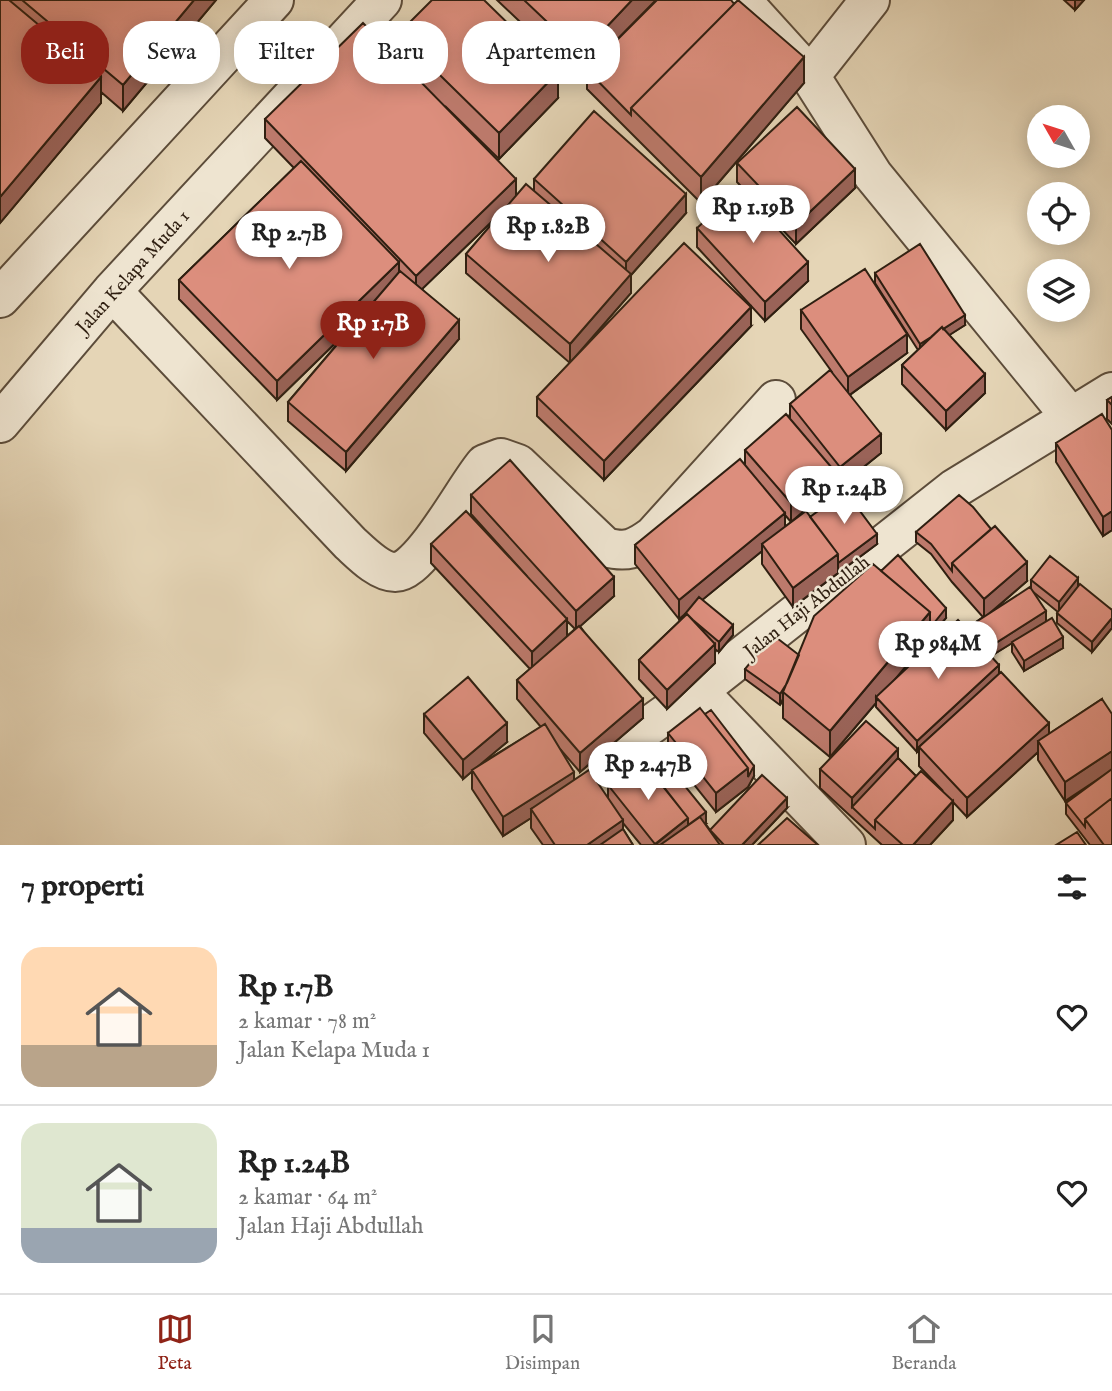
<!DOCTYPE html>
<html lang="id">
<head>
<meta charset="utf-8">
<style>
	body { margin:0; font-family:"IM FELL English",serif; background:#f2f2f2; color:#222; height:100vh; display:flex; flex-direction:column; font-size:26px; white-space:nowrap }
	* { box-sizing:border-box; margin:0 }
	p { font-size:23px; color:#767676 }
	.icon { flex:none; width:38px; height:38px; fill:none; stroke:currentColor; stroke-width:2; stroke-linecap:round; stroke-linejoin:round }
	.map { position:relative; height:845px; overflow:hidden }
	.sheet { display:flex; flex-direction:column; background:#fff; flex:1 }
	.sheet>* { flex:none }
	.banner { position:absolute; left:21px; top:21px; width:700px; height:63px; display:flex; gap:14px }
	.needle { width:46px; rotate:309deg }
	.tools { position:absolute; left:1027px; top:105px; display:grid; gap:14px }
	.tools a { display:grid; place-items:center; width:63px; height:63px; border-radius:50%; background:#fff; box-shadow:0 4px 18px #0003; font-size:35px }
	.price { position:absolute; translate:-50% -60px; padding:0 16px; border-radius:24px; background:#fff; color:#222; font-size:23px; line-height:46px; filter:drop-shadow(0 2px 4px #0008) }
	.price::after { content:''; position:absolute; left:50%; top:42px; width:21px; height:16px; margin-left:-10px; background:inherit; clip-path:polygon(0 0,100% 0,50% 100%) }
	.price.active { background:#8f2418; color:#fff }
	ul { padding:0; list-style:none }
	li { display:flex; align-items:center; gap:21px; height:175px; padding:0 21px }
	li+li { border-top:2px solid #e0e0e0 }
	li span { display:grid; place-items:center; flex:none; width:196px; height:140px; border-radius:21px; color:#555 }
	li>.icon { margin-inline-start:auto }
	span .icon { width:84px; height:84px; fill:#fffc; stroke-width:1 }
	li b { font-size:30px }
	h2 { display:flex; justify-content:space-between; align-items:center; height:84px; padding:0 21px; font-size:30px }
	.chip { padding:0 24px; border-radius:28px; background:#fff; box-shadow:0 4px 18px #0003; font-size:24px; line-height:63px }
	.chip.active { background:#8f2418; color:#fff }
	.dock { display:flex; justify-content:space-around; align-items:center; height:98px; border-top:2px solid #e0e0e0; background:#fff; font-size:19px; color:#767676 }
	.dock a { display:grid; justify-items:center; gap:4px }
	.dock .active { color:#8f2418 }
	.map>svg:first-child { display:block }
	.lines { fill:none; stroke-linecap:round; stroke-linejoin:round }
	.minor-casing { stroke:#5c4c3a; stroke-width:42 }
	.minor { stroke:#eee4d0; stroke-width:38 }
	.wall { fill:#bd7a6c; stroke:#2f1f11; stroke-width:2; fill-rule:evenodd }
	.shaded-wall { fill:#9a6358; stroke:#2f1f11; stroke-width:2 }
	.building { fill:#dc8e7d; stroke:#2f1f11; stroke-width:2 }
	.labels { text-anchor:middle; stroke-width:5; stroke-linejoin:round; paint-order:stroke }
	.street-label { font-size:19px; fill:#2f1f11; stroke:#eee4d0 }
</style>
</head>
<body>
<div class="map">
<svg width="1112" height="845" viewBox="0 0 1112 845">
	<rect width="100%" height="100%" fill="#e5d5b6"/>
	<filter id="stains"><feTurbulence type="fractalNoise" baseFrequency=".00286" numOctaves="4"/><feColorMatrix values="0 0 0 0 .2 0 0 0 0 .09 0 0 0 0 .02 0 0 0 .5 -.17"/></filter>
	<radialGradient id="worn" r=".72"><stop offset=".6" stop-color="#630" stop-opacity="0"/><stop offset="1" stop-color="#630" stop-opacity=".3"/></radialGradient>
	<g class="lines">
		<defs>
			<path id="minor" d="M741,0L810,76L873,175L1070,416
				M810,76L870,0
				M112,291L350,543C361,553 379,572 395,572C421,573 467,484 485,464L501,458L518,464L605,547C627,553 635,549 653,536L776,400
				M0,298L274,0
				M0,423L112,291L382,0
				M698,691L846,845
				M607,756L698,691L954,489L1112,392"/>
		</defs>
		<use href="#minor" class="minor-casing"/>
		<use href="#minor" class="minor"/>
	</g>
	<path class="wall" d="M0,0H216L123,111L101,92V103L0,223Z
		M497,0H656L804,83L701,203L587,89V73L581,80Z
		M1064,0H1084L1075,10Z
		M398,34L558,98L499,159L445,106L516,196L534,191V179L686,213L631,275V293L570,363L751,326L604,480L537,416V397L570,363L466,273V254L506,208L422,289L459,339L346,471L288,421V402L352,327L277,400L179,299V280L294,168L265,138V119L398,58Z
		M737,163L855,188L796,244L737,182Z
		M697,228L808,281L765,321L697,247Z
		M875,273L965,325L949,335L985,393L946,430L902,384V365L918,350L875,283Z
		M801,310L907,353L850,395L881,453L840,486L832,475V487L792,521L810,517L877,544L793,607L762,564V551L702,600L733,635L719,652L715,649V663L667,709L639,679V660L685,616L686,613L679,619L635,564V545L745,464V450L790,419V404L832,372L801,329ZM785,515L791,522L785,527Z
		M1112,397V424L1107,419V400Z
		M1112,430V530L1103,536L1056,462V443Z
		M471,495L614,596L580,626L643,718L580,772L560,749L574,780L608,798V785L646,764L706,823H705L710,830L787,808L752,845H641L623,823V829L633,845H543L531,828V818L503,836L472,789V771L463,779L424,733V714L507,742L477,766L541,727L517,699V680L530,669L431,563V544L525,574L471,514ZM567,621L575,629L567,636Z
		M916,532L1027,581L994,610L1031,589V580L1078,588L1112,610V628L1092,652L1057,623V613L1058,612L1032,591L1046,622L1063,648L1024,671L1012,652V643L991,656L976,632V622L983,617L952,582L931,554L916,542Z
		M881,571L946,618L897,677L999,674L1049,734L1102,699L1112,845H1090L1066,814V803L1103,776L1065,801L1038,760V752L967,817L953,802V820L930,845H882L820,788V769L898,758L916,776L943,791L919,766V750L917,752L876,707V703L830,757L783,718V699L780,705L745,679V669L799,655Z
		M668,733L754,776L748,787L716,812L668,752Z"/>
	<path class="shaded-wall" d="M194,0H216L123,111V85Z
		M632,0H656L587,70V73L581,80V54Z
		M1075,0H1084L1075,10Z
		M804,57V83L701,203V177Z
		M558,72V98L499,159V133Z
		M101,77V103L0,223V197Z
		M855,169V188L796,244V225Z
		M516,179V198L416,295V276Z
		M686,194V213L631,275V293L570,363V344L626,279V262Z
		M399,262V281L277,400V381Z
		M808,262V281L765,321V302Z
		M751,307V326L604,480V461Z
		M965,315V325L920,354V344Z
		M459,320V339L346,471V452Z
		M907,334V353L848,396V377Z
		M985,374V393L946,430V411Z
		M881,434V453L840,486V467Z
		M832,468V487L791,522V503Z
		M1112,511V530L1103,536V517Z
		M785,513V532L762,544V551L679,619V600Z
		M877,534V544L838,573V563Z
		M838,554V573L793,607V588Z
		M1027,562V581L984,618V599Z
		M614,577V596L576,630V611Z
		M1078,578V589L1059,612V602Z
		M946,608V618L878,700L876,697V703L830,757V731L930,612Z
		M1046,611V622L991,656V646Z
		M1112,618V628L1092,652V642Z
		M567,619V638L532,671V652Z
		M733,625V635L719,652V642Z
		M1063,637V648L1024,671V661Z
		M715,644V663L667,709V690Z
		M802,657L783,692V699L780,705V694Z
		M999,665V675L919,747V750L917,752V741Z
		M643,699V718L580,772V753Z
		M507,723V742L463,779V760Z
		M1049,723V742L1038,741V752L967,817V798Z
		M898,749V768L852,807V798Z
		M1112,751V770L1065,801V782Z
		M754,766V776L748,787L716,812V793L748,768Z
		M574,772V791L531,809V818L503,836V817Z
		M787,798V808L752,845H742Z
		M953,801V820L930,845H913Z
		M706,812V823L678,845H655L688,818Z
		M623,820V839L615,845H587Z"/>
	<path class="building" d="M0,0H9L101,77L0,197Z
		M22,0H194L123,85Z
		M432,0H484L558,72L499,133L398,34Z
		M524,0H632L581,54Z
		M657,0H731L734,4L631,108V115L587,70Z
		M738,0L804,57L701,177L631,108Z
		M363,23L516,179L416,276L265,119Z
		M797,107L855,169L796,225L737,163Z
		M594,111L686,194L626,262L534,179Z
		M301,161L399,262L277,381L179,280Z
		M526,184L631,274L570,344L466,254Z
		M741,188L808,262L765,302L697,228Z
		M684,243L751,307L604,461L537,397Z
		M920,244L965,315L943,329L942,327L931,337L920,344L875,273Z
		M865,269L907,334L848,377L801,310Z
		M400,271L459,320L346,452L288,402Z
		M942,327L985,374L946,411L902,365Z
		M830,370L881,434L840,467L790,404Z
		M1112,397V405L1107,400Z
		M786,414L832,468L791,503L745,450Z
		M1102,414L1112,430V511L1103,517L1056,443Z
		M740,459L785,513L679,600L635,545Z
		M510,460L614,577L576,611L471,495Z
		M845,491L877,534L838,563V554L810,517Z
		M959,495L973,507L991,529L952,563V571L931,544L916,532Z
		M466,511L567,619L532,652L431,544Z
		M806,511L838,554L793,588L762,544Z
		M995,526L1027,562L984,599L952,563Z
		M898,555L946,608L930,628V612L881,571Z
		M1050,556L1078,578L1059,602L1031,580Z
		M873,564L930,612L830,731L783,692L814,616Z
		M1080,584L1112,610V618L1092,642L1057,613Z
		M1030,587L1046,611L991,646L976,622Z
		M699,597L733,625L719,642L693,620L687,614L686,615L685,614Z
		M687,614L715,644L667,690L639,660Z
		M1052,618L1063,637L1024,661L1012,642Z
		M958,620L999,665L917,741L876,697Z
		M579,626L643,699L580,753L517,680Z
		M773,635L799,655L787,683L780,694L745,669Z
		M1001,672L1049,723L967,798L919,747Z
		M468,677L507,723L463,760L424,714Z
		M1102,699L1112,714V751L1065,782L1038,741Z
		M700,708L748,768L716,793L668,733Z
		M711,710L754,766L748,777V768L705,714Z
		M866,721L898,749L852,798L820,769Z
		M545,724L574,772L503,817L472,770Z
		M659,754L706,812L688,825V818L646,764Z
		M898,758L916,776L875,820V829L852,807Z
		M641,759L688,818L655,844L608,785Z
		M1112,769V798L1085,819V827L1066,803Z
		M589,770L623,820L587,845H555L531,809Z
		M921,771L953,801L913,845H903L875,820Z
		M762,775L787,798L742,845H724L710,830Z
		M1112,798V845H1104L1085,819Z
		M700,817L720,845H660Z
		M787,818L818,845H758Z
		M623,829L633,845H600Z
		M1077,832L1086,845H1056Z"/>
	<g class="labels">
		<g class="street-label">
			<text transform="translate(132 271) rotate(-48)" y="7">Jalan Kelapa Muda 1</text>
			<text transform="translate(806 606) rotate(-38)" y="7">Jalan Haji Abdullah</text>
		</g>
	</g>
	<rect width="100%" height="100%" filter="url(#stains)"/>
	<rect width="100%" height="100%" fill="url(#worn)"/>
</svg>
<div class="tools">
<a><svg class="needle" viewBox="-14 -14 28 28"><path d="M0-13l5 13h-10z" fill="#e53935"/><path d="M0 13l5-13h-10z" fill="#767676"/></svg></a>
<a><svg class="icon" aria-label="locate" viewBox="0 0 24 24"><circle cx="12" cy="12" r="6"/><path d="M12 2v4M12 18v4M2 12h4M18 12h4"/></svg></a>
<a><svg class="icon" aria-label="layers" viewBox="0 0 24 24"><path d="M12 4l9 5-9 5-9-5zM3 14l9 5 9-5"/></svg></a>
</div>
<b class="price" style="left:753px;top:245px">Rp 1.19B</b>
<b class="price" style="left:548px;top:264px">Rp 1.82B</b>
<b class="price" style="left:289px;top:271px">Rp 2.7B</b>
<b class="price active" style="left:373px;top:361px">Rp 1.7B</b>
<b class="price" style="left:844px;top:526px">Rp 1.24B</b>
<b class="price" style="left:938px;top:681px">Rp 984M</b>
<b class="price" style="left:648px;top:802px">Rp 2.47B</b>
<div class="banner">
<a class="chip active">Beli</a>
<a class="chip">Sewa</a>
<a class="chip">Filter</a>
<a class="chip">Baru</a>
<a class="chip">Apartemen</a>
</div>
</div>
<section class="sheet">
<h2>7 properti<svg class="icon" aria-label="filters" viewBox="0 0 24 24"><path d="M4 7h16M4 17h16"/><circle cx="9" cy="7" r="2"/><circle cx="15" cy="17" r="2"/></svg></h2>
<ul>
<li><span style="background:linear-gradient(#ffd9b3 70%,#b9a48a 0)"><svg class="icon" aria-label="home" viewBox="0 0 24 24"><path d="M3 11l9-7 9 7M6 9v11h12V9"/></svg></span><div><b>Rp 1.7B</b><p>2 kamar · 78 m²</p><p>Jalan Kelapa Muda 1</p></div><svg class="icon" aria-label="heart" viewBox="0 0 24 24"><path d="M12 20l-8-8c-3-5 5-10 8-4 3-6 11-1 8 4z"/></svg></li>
<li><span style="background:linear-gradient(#dfe7d0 75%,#9aa5b1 0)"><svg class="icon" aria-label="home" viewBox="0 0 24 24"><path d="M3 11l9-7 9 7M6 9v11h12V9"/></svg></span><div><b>Rp 1.24B</b><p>2 kamar · 64 m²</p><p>Jalan Haji Abdullah</p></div><svg class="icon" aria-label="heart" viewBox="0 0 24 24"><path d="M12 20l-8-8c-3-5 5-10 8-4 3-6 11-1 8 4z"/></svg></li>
</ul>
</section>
<nav class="dock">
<a class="active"><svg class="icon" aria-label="map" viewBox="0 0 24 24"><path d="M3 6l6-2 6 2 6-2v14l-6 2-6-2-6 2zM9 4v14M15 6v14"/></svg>Peta</a>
<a><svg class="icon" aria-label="saved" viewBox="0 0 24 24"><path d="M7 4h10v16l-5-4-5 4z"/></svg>Disimpan</a>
<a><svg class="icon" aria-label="home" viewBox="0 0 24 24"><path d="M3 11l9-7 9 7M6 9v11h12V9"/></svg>Beranda</a>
</nav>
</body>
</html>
